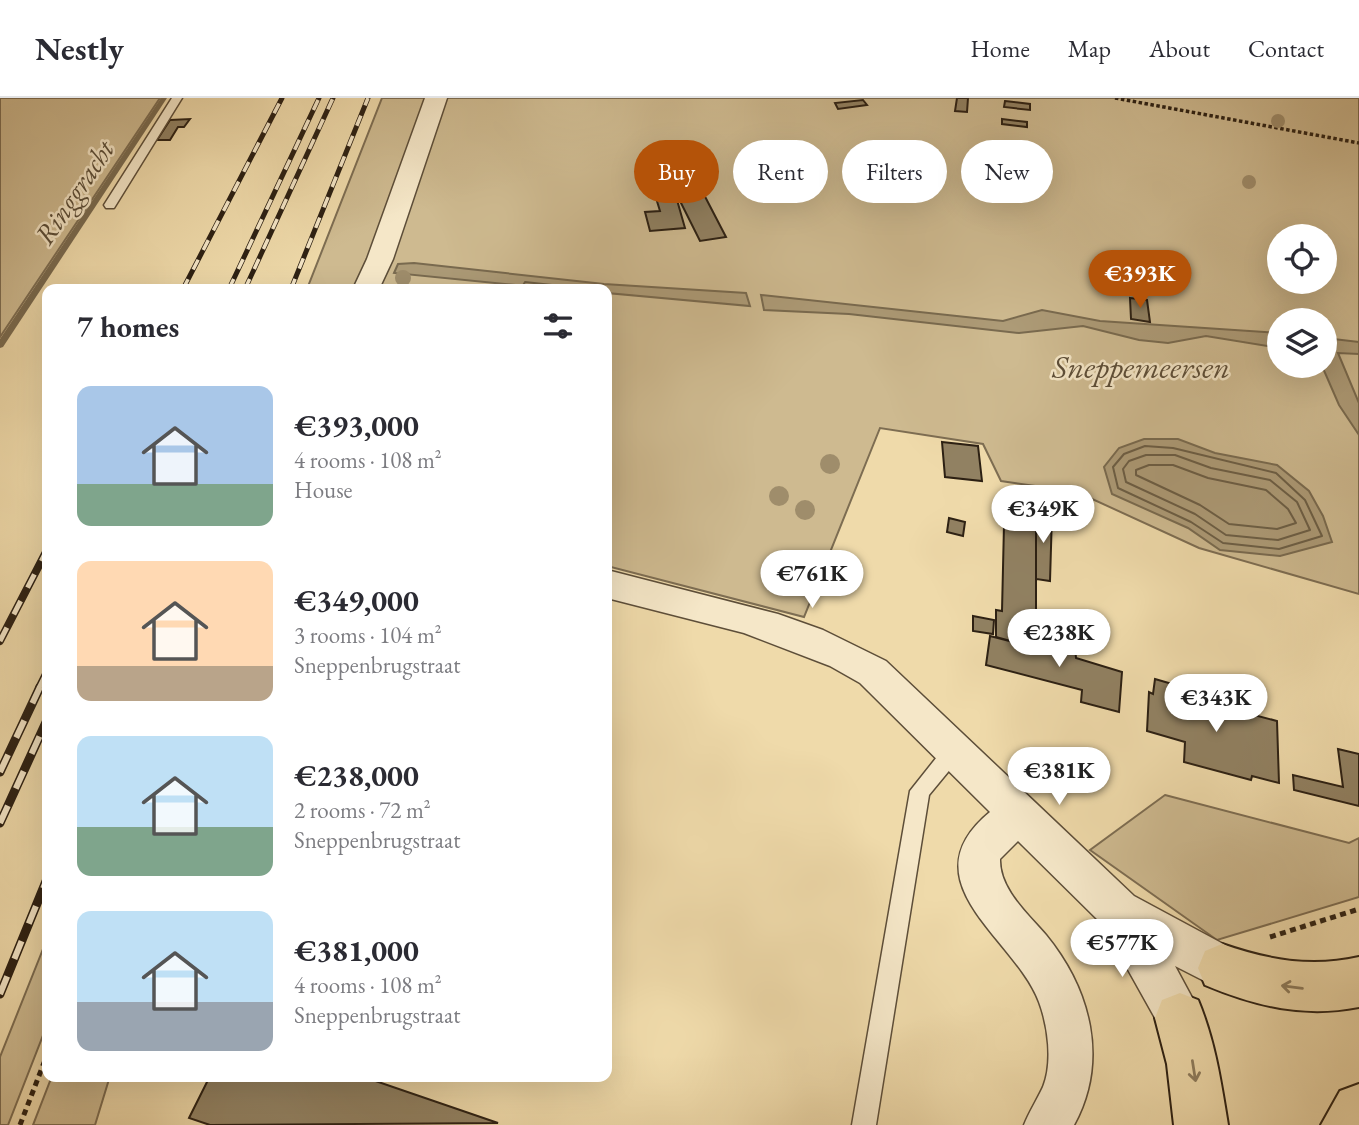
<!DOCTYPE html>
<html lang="en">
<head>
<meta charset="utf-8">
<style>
	body { margin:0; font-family:"EB Garamond",serif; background:#f2f2f3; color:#2b2b33; height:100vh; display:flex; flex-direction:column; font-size:26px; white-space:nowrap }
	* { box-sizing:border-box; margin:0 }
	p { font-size:23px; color:#7c7c81 }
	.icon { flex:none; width:38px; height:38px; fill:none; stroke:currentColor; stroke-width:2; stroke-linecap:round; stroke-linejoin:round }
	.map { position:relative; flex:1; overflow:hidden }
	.side { position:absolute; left:42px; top:186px; width:570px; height:798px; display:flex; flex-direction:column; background:#fff; border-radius:14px; box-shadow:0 7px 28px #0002 }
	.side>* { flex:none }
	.guide { position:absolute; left:634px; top:42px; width:620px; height:63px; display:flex; gap:14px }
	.controls { position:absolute; left:1267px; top:126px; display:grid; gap:14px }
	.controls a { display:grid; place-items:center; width:70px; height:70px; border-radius:50%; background:#fff; box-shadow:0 7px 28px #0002; font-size:35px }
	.price { position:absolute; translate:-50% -60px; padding:0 16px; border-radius:24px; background:#fff; color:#222; font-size:23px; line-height:46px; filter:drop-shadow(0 2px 4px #0008) }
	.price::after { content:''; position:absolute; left:50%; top:42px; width:21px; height:16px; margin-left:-10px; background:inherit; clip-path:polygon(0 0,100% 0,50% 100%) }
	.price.current { background:#b45309; color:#fff }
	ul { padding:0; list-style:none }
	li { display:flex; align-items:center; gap:21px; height:175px; padding:0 35px }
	li span { display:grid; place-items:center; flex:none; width:196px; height:140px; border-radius:14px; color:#555 }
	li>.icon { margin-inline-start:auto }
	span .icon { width:84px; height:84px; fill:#fffc; stroke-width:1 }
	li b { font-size:30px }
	h2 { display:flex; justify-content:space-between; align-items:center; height:84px; padding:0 35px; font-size:30px }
	.pill { padding:0 24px; border-radius:32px; background:#fff; box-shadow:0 7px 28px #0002; font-size:24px; line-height:63px }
	.pill.current { background:#b45309; color:#fff }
	header { display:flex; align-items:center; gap:42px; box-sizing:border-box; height:98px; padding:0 35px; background:#fff; border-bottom:2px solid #e1e1e2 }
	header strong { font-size:33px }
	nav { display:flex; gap:38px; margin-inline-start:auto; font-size:24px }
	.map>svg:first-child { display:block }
	.green { fill:#ceba90; stroke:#7d6d52; stroke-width:2; fill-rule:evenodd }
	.water { fill:#ad9b77; stroke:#796a4f; stroke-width:2 }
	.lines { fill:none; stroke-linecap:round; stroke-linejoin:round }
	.shore { stroke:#6c5e45; stroke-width:2 }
	.stream { fill:#796a4f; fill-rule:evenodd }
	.building { fill:#918162; stroke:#2c2013; stroke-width:2 }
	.service-casing { stroke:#5d4e39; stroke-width:3 }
	.minor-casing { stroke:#5d4e39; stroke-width:3 }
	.trunk-casing { stroke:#2c2013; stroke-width:4 }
	.path-far1 { stroke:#2c2013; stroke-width:3.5; stroke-dasharray:3.5 2.5; stroke-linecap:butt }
	.path { stroke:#2c2013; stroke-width:5; stroke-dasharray:6 4.5; stroke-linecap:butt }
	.service { fill:#f5e7c8; fill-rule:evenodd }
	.minor { fill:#f5e7c8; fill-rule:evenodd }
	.trunk { fill:#efdaaa; fill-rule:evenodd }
	.rail-far2-casing { stroke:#2c2013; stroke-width:5 }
	.rail-far1-casing { stroke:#2c2013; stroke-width:8 }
	.rail-casing { stroke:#2c2013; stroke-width:9 }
	.rail-far2 { stroke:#f5e7c8; stroke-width:3.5; stroke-dasharray:11; stroke-linecap:butt }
	.rail-far1 { stroke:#f5e7c8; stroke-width:5; stroke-dasharray:15; stroke-linecap:butt }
	.rail { stroke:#f5e7c8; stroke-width:6; stroke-dasharray:19; stroke-linecap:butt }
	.tree { fill:#9f8d6b }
	.oneway { stroke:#8e7d5e }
	.labels { text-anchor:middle; stroke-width:5; stroke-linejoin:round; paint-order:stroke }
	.far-water-label { font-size:28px; font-style:italic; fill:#594b36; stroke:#f5e7c8 }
	.park-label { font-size:32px; font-style:italic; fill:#5d4e38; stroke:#f5e7c8 }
</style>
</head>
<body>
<header>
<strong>Nestly</strong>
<nav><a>Home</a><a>Map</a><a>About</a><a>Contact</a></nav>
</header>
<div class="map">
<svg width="1359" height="1027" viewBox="0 0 1359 1027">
	<rect width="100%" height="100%" fill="#efdaaa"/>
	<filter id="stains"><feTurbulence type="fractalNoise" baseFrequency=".00286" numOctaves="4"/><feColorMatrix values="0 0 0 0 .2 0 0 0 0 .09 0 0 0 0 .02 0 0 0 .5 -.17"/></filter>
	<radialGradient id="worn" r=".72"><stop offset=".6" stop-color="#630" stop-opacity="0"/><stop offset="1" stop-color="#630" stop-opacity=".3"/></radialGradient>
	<path class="green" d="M0,0H160L0,239Z
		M382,0H1359V496L1199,450L1077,394L1001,383L983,346L880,330L804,519L607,468V191H307ZM1279,138H1325V184H1279ZM1279,222H1325V268H1279Z
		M1165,697L1349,745L1359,740V799L1217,842L1090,752Z
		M47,841V927L8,1027H0V959Z
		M52,978H110L95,1027H33Z"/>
	<path class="water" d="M414,165L604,186L746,195L750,208L607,195V191H556L394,175L398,166Z
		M761,197L1003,223L1042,212L1100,223L1279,235V250L1206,238L1168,245L1139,242L1083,228L1019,235L849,216L764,212Z
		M1325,240L1359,244V256L1338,255L1359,305V337L1339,307L1322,268H1325Z
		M1144,341H1178L1215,355L1277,367L1309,393L1323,418L1332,444L1280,458L1220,452L1188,430L1112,396L1104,369L1119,350Z"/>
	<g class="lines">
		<path class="shore" d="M521,191L525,184L588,191
			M1145,348L1173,350L1276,375L1305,402L1322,438L1279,451L1223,445L1191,424L1118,390L1113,369L1124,356Z
			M1146,357H1175L1211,370L1270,382L1297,404L1310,432L1278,442L1226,437L1195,416L1126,384L1123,371L1129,363Z
			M1149,367H1173L1208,380L1266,392L1288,411L1296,425L1277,431L1229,426L1200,407L1136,377V372Z"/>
		<path class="stream" d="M161,0H167L3,249L0,250V241Z"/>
	</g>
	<path class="building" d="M957,0H968L967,14L955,13Z
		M863,2L867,7L838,11L835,5Z
		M1005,3L1030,6V12L1004,9Z
		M190,21L184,29H178L170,42H157L170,22Z
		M1002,21L1027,24V29L1002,26Z
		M699,87L726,139L700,143L674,91Z
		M673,88L685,130L650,133L645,114L660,113L653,90Z
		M1130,200L1147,202L1150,224L1131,221Z
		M942,344L978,348L982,383L945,379Z
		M1036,410L1052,416L1050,483L1036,481Z
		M949,420L965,424L963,438L947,434Z
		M1004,427L1036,432V550L996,539V512L1002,513Z
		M973,518L994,522L993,536L973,533Z
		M990,538L1036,550V540L1075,548L1076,560L1122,574L1119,614L1081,604L1082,592L986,567Z
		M1155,581L1186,590V606L1190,607V600L1277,623L1279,685L1252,678L1251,682L1184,664L1185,644L1147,633L1149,594L1153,596Z
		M1338,651L1359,656V708L1294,692L1293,677L1343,689Z
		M210,978H361L498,1025L210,1027L189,1020Z"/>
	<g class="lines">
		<defs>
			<path id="service" d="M172,0H182L114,110H106L104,107Z
				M955,642L962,645L965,651L962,657L929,697L876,1027H852L910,693L948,645Z"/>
			<path id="minor" d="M425,0H447L393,161L379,191H353L367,161Z
				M607,472L778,516L823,532L886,563L1134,798L1238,854L1244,870L1238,886L1222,892L1175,868L1203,920L1196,936L1180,943L1164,936L1103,827L1018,743L1000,761C999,791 1028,816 1046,837C1091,892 1109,963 1074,1027H1024C1029,1014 1037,1002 1043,989C1053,964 1048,928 1039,904C1016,841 905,784 990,714L860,585L830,568L744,535L607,500Z"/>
			<path id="trunk" d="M1222,846C1268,862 1311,870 1359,859V909C1304,920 1255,908 1205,887L1198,870L1205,853Z
				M1180,895L1198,902C1215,943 1221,984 1228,1027H1174L1167,966L1155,920L1162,902Z
				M1359,986V1027H1321L1340,993Z"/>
		</defs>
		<use href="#service" class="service-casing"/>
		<use href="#minor" class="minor-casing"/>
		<use href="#trunk" class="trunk-casing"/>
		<path class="path-far1" d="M1115,0L1359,45"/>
		<path class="path" d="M1270,839L1359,811
			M20,1027L47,957"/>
		<use href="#service" class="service"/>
		<use href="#minor" class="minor"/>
		<use href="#trunk" class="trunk"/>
		<defs>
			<path id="rail-far2" d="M183,191L282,0
				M229,191L319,0
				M245,191L333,0
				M291,191L368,0"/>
			<path id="rail-far1" d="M0,543L47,452
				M39,590L47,574"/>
			<path id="rail" d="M0,674L40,589
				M0,725L47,622
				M0,896L47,781"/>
		</defs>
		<use href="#rail-far2" class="rail-far2-casing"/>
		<use href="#rail-far1" class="rail-far1-casing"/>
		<use href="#rail" class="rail-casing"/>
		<use href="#rail-far2" class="rail-far2"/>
		<use href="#rail-far1" class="rail-far1"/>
		<use href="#rail" class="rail"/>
	</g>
	<g class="tree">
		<circle cx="1278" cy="23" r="7"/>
		<circle cx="1249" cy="84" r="7"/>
		<circle cx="403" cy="180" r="8"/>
		<circle cx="830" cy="366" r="10"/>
		<circle cx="779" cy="398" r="10"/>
		<circle cx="805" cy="412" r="10"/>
	</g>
	<defs><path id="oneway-shaft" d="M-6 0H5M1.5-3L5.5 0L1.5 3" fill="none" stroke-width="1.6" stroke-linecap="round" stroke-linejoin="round" transform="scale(1.75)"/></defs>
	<g class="oneway">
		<use href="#oneway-shaft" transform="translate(1292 889) rotate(-173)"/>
		<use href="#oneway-shaft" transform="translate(1194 973) rotate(81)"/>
	</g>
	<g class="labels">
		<g class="far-water-label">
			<text transform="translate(74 94) rotate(-56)" y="10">Ringgracht</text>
		</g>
		<g class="park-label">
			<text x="1141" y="280">Sneppemeersen</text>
		</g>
	</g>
	<rect width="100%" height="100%" filter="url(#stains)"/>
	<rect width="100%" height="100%" fill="url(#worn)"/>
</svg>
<div class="controls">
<a><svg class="icon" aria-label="locate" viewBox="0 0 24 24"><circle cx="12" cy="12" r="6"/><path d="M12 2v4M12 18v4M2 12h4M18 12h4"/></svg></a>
<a><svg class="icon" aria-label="layers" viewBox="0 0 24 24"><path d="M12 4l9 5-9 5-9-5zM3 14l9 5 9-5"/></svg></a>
</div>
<b class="price current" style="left:1140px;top:212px">€393K</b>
<b class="price" style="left:1043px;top:447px">€349K</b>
<b class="price" style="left:812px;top:512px">€761K</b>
<b class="price" style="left:1059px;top:571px">€238K</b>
<b class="price" style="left:1216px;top:636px">€343K</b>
<b class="price" style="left:1059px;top:709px">€381K</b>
<b class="price" style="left:1122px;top:881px">€577K</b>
<div class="guide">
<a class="pill current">Buy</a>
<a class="pill">Rent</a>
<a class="pill">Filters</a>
<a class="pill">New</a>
</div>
<section class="side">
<h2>7 homes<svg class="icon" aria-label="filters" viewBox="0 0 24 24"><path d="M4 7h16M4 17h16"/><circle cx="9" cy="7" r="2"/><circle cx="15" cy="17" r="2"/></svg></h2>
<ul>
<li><span style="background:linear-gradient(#a9c7e8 70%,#7fa58c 0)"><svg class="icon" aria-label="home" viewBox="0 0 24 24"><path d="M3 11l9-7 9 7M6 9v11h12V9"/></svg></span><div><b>€393,000</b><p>4 rooms · 108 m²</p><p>House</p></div></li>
<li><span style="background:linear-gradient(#ffd9b3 75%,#b9a48a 0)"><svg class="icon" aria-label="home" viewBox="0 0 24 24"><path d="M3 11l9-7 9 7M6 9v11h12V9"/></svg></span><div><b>€349,000</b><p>3 rooms · 104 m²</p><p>Sneppenbrugstraat</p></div></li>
<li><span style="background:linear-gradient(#bfe0f5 65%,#7fa58c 0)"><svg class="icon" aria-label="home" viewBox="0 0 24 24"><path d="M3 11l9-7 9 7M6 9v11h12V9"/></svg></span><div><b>€238,000</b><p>2 rooms · 72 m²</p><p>Sneppenbrugstraat</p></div></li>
<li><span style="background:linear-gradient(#bfe0f5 65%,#9aa5b1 0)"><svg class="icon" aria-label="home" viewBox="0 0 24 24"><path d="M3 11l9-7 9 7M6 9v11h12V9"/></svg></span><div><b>€381,000</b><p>4 rooms · 108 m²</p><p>Sneppenbrugstraat</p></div></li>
</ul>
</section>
</div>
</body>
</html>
